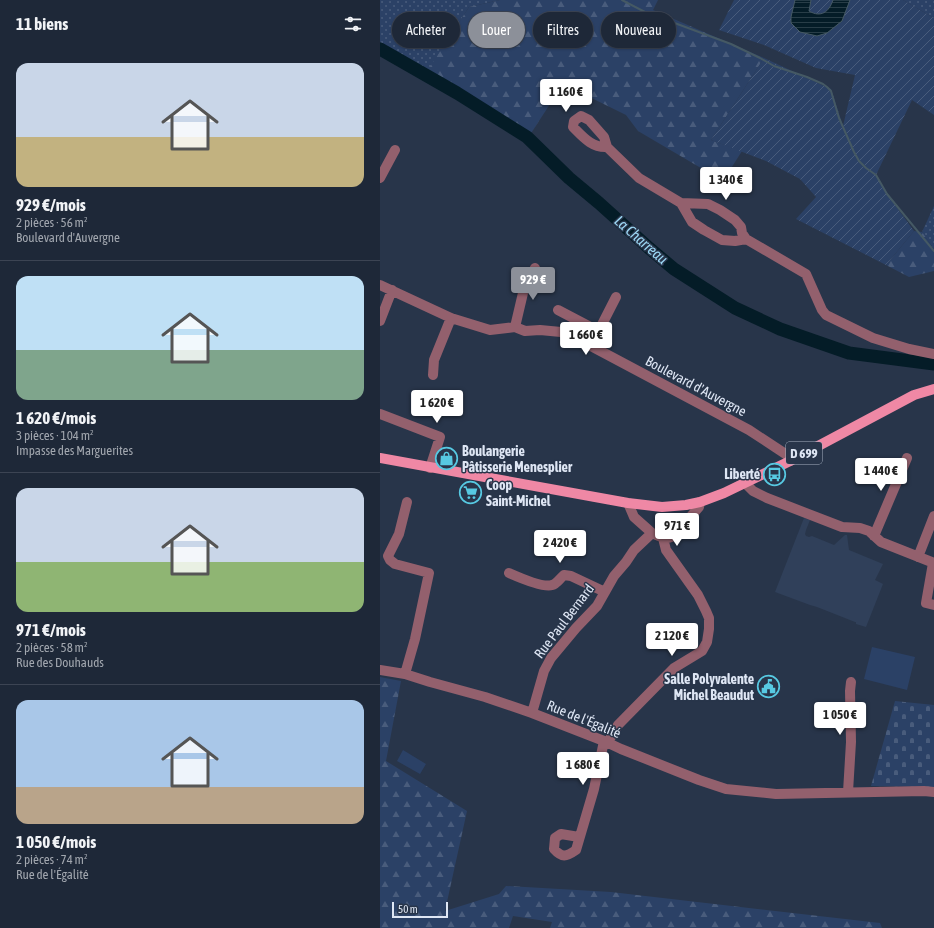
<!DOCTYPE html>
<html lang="fr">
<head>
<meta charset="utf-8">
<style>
	body { margin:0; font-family:"Asap Condensed",sans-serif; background:#263040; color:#f1f3f6; height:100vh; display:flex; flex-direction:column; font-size:15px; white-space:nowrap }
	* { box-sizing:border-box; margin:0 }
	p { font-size:13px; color:#a1a6ae }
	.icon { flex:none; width:22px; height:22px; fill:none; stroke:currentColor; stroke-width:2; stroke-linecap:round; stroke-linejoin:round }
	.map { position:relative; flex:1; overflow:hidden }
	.panel { display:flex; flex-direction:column; background:#1e2838; width:380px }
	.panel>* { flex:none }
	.banner { position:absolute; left:12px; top:12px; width:380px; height:36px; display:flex; gap:8px }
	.scale { position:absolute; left:12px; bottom:10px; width:56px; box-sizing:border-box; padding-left:4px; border:2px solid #dee6f4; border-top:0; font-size:11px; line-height:14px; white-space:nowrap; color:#dee6f4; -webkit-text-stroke:3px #28354a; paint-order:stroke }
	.price { position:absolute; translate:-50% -34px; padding:0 9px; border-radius:4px; background:#fff; color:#222; font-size:13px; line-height:26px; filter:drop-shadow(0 1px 2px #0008) }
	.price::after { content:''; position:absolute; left:50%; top:24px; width:12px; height:9px; margin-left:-6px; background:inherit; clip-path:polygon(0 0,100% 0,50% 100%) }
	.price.current { background:#8c9099; color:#fff }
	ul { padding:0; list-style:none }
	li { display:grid; align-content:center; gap:8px; height:212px; padding:0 16px }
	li+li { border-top:1px solid #3c4453 }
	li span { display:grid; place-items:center; height:124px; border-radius:12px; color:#555 }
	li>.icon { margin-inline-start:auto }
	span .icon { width:72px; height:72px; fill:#fffc; stroke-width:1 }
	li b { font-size:17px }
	h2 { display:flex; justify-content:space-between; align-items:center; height:48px; padding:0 16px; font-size:17px }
	.pill { padding:0 14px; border-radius:18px; background:#1e2838; box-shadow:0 1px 3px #0004,0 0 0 1px #3c4453; font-size:14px; line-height:36px }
	.pill.current { background:#8c9099; color:#fff }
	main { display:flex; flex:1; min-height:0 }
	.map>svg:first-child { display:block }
	.built { fill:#30405a }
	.grass { fill:url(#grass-dots) }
	.forest { fill:url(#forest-firs) }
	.cemetery { fill:url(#cemetery-stones) }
	.park { fill:#2b4166 }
	.garden { fill:url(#garden-furrows) }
	.water { fill:url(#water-rules); stroke:#455964 }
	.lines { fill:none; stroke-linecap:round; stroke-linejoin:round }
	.stream { stroke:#455964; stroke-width:2 }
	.river { stroke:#041c27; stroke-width:13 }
	.minor { stroke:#93606d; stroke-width:10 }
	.major { stroke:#ef88a5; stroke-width:10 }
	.labels { text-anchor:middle; stroke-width:3; stroke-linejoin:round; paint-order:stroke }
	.shield { fill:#28354a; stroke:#a7b1c1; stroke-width:1 }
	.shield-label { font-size:13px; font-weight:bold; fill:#dee6f4 }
	.street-label { font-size:14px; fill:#dee6f4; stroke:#28354a }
	.poi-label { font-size:14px; font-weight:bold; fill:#dee6f4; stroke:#28354a; text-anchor:start }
	.water-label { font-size:15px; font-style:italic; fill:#9cd8f5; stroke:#28354a }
</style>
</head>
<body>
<main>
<section class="panel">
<h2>11 biens<svg class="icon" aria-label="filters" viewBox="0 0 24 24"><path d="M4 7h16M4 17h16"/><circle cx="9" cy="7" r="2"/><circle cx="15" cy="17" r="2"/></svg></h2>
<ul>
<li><span style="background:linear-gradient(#c9d6e8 60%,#c2b280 0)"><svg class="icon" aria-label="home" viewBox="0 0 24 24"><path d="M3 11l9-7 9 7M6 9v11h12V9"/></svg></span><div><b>929 €/mois</b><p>2 pièces · 56 m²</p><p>Boulevard d'Auvergne</p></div></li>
<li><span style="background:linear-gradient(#bfe0f5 60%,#7fa58c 0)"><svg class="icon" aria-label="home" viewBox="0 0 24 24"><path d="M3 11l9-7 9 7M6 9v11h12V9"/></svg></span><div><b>1 620 €/mois</b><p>3 pièces · 104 m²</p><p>Impasse des Marguerites</p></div></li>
<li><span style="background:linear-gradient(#c9d6e8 60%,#8fb573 0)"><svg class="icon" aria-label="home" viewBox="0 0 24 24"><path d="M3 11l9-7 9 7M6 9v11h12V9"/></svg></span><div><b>971 €/mois</b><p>2 pièces · 58 m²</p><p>Rue des Douhauds</p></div></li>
<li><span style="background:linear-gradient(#a9c7e8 70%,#b9a48a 0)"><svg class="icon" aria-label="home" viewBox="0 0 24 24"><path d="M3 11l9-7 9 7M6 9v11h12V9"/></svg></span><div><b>1 050 €/mois</b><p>2 pièces · 74 m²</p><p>Rue de l'Égalité</p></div></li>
</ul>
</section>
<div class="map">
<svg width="554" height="928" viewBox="0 0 554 928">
	<defs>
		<pattern id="grass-dots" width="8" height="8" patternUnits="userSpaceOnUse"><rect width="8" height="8" fill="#2b4166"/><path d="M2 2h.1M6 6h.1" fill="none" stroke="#495c7c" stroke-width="1.8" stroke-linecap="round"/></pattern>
		<pattern id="forest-firs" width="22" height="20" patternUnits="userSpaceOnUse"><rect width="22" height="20" fill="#2b4166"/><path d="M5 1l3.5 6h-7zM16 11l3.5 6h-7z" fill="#495c7c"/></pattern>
		<pattern id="cemetery-stones" width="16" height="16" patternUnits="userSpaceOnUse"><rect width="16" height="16" fill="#2b4166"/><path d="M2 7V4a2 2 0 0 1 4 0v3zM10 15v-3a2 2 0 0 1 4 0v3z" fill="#495c7c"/></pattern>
		<pattern id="garden-furrows" width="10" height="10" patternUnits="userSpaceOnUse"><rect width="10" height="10" fill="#2b4166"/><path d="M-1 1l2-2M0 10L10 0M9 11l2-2" fill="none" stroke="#495c7c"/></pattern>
		<pattern id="water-rules" width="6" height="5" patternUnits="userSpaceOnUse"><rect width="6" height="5" fill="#041c27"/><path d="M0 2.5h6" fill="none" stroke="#283d47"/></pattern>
	</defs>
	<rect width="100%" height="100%" fill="#28354a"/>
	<path class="built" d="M424,518L430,520L426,530L425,534L426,536L429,537L432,536L454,545L465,535H467L469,550L503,564L495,580L503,584L486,627L476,624V622H475L437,607L430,605L395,592Z"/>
	<path class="grass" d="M0,0H120L89,7L48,71L18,52L0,42Z
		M523,0H554V18Z
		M554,206V249L542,232Z"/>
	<path class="forest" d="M120,0H278L273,10L384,58L331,140L362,151L343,181L258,131L246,115L183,84L146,141L42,79L89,7Z
		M534,231L542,232L554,249V271L529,277L506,265Z
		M0,677L21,681L6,761L87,811L65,911L119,894L126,886L231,892L500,923L502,928H170L172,922L133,916L129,928H0Z"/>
	<path class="cemetery" d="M515,701L554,705V787L491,786Z"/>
	<path class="park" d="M492,647L535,657L527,690L484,679Z
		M23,750L46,764L40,774L17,761Z"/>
	<path class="garden" d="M354,0H523L554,18V115L532,100L496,175L510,198L534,231L506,265L416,219L436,197L420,179L386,161L331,140L384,58L451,89L463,126L475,75L436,68L384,45L339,30Z"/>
	<path class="water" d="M415,0H431L429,11C441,18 449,12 453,0H470L462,21L447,33L437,36L420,32L411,23V17Z"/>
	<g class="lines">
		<path class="stream" d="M242,0L265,12L351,44L380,58L394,66L427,77L443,84L447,87L451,91L459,118L474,152L479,161L486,168L496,175L507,194L554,251"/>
		<path class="river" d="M0,49L77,93L147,137L189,178L219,203L269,248L294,269L355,308L400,329L469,353L554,364"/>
		<path class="minor" d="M227,147C212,148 203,137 193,127L194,121L201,116L209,120L224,137L227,147L259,178L301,203L312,222L324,230L342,240L355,241L366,239L426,274L442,310L446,315L493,338L529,349L554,354
			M0,178L15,150
			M301,203L328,204L340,210L355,220L361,227L362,233L366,239
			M0,285L71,318L110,330L135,327L145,331L160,330L181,332L211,346L369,430L407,455L410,461
			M178,310L218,331
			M0,321L12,290
			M135,327L143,293L147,282L155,268
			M211,346L236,297
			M53,375L54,360L71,318
			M0,414L60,437L50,468
			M365,483L373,491L387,498L462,527L480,528L489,531L501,542L554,563
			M248,503L254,517L272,533
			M494,536L527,458
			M538,557L554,516
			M553,563L546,603L554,605
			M129,573C138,577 163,588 172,585C177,584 180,578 184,575L191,576L225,592
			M0,670L25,674L50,682L105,697L152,713L224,741L241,749L319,780L346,789L396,794L544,791L554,792
			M25,674L35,639L49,573L15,564L10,560L8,556L19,534L27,502
			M152,713L164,671L171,658L196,628L217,606L234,576L246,562L254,550L272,533C281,537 284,540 294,536L319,507L320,502
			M228,742L238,725L294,668L322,651L327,642L329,629V618L326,611L318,595L286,550L283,538
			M468,792L471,742L470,691L471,682
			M199,837L181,834L175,838L174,849C182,858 186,857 196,850L214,789L224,741"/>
		<path class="major" d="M0,458L248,503L282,507L306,505L320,502L344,493L410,461L534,395L554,389"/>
	</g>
	<defs>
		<symbol id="shop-ring" viewBox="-11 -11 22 22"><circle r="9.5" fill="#28354a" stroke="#57c9e2" stroke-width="1.5"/><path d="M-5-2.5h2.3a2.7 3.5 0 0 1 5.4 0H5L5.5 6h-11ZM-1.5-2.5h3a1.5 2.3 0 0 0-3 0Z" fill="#57c9e2"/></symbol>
		<symbol id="bus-ring" viewBox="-11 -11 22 22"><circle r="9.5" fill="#28354a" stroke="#57c9e2" stroke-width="1.5"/><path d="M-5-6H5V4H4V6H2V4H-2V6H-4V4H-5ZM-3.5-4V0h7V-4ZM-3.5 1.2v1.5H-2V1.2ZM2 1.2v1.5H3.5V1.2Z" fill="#57c9e2"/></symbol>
		<symbol id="supermarket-ring" viewBox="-11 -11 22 22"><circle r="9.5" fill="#28354a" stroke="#57c9e2" stroke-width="1.5"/><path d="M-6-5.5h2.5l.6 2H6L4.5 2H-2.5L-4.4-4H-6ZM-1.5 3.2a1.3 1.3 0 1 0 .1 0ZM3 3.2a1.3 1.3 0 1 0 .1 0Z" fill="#57c9e2"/></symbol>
		<symbol id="civic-ring" viewBox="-11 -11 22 22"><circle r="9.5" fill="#28354a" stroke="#57c9e2" stroke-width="1.5"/><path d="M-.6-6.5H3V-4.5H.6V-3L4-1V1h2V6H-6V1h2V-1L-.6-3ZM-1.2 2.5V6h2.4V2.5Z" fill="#57c9e2"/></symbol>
	</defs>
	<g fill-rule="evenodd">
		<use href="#shop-ring" x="54" y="446" width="25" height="25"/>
		<use href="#bus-ring" x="382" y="462" width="25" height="25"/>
		<use href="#supermarket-ring" x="78" y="480" width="25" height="25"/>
		<use href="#civic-ring" x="376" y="674" width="25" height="25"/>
	</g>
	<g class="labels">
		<rect class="shield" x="406" y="442" width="36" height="22" rx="3"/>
		<g class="shield-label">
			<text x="424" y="458">D 699</text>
		</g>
		<g class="street-label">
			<text transform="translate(316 386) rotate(28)" y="5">Boulevard d'Auvergne</text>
			<text transform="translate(184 621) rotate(-53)" y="5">Rue Paul Bernard</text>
			<text transform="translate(204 719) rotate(22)" y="5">Rue de l'Égalité</text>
		</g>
		<g class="poi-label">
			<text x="82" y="456">Boulangerie<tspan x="82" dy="16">Pâtisserie Menesplier</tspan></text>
			<text x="380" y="479" text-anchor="end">Liberté</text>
			<text x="106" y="490">Coop<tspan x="106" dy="16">Saint-Michel</tspan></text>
			<text x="374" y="684" text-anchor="end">Salle Polyvalente<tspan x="374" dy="16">Michel Beaudut</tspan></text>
		</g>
		<g class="water-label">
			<text transform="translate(261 240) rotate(41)" y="5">La Charreau</text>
		</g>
	</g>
</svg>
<div class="scale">50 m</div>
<b class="price" style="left:186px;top:113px">1 160 €</b>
<b class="price" style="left:346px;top:201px">1 340 €</b>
<b class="price current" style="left:153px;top:301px">929 €</b>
<b class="price" style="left:206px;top:356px">1 660 €</b>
<b class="price" style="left:57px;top:424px">1 620 €</b>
<b class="price" style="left:501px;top:492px">1 440 €</b>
<b class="price" style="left:297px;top:547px">971 €</b>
<b class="price" style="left:180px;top:564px">2 420 €</b>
<b class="price" style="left:292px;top:657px">2 120 €</b>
<b class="price" style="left:460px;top:736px">1 050 €</b>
<b class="price" style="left:203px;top:786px">1 680 €</b>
<div class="banner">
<a class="pill">Acheter</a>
<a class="pill current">Louer</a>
<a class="pill">Filtres</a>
<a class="pill">Nouveau</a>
</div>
</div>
</main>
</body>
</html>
